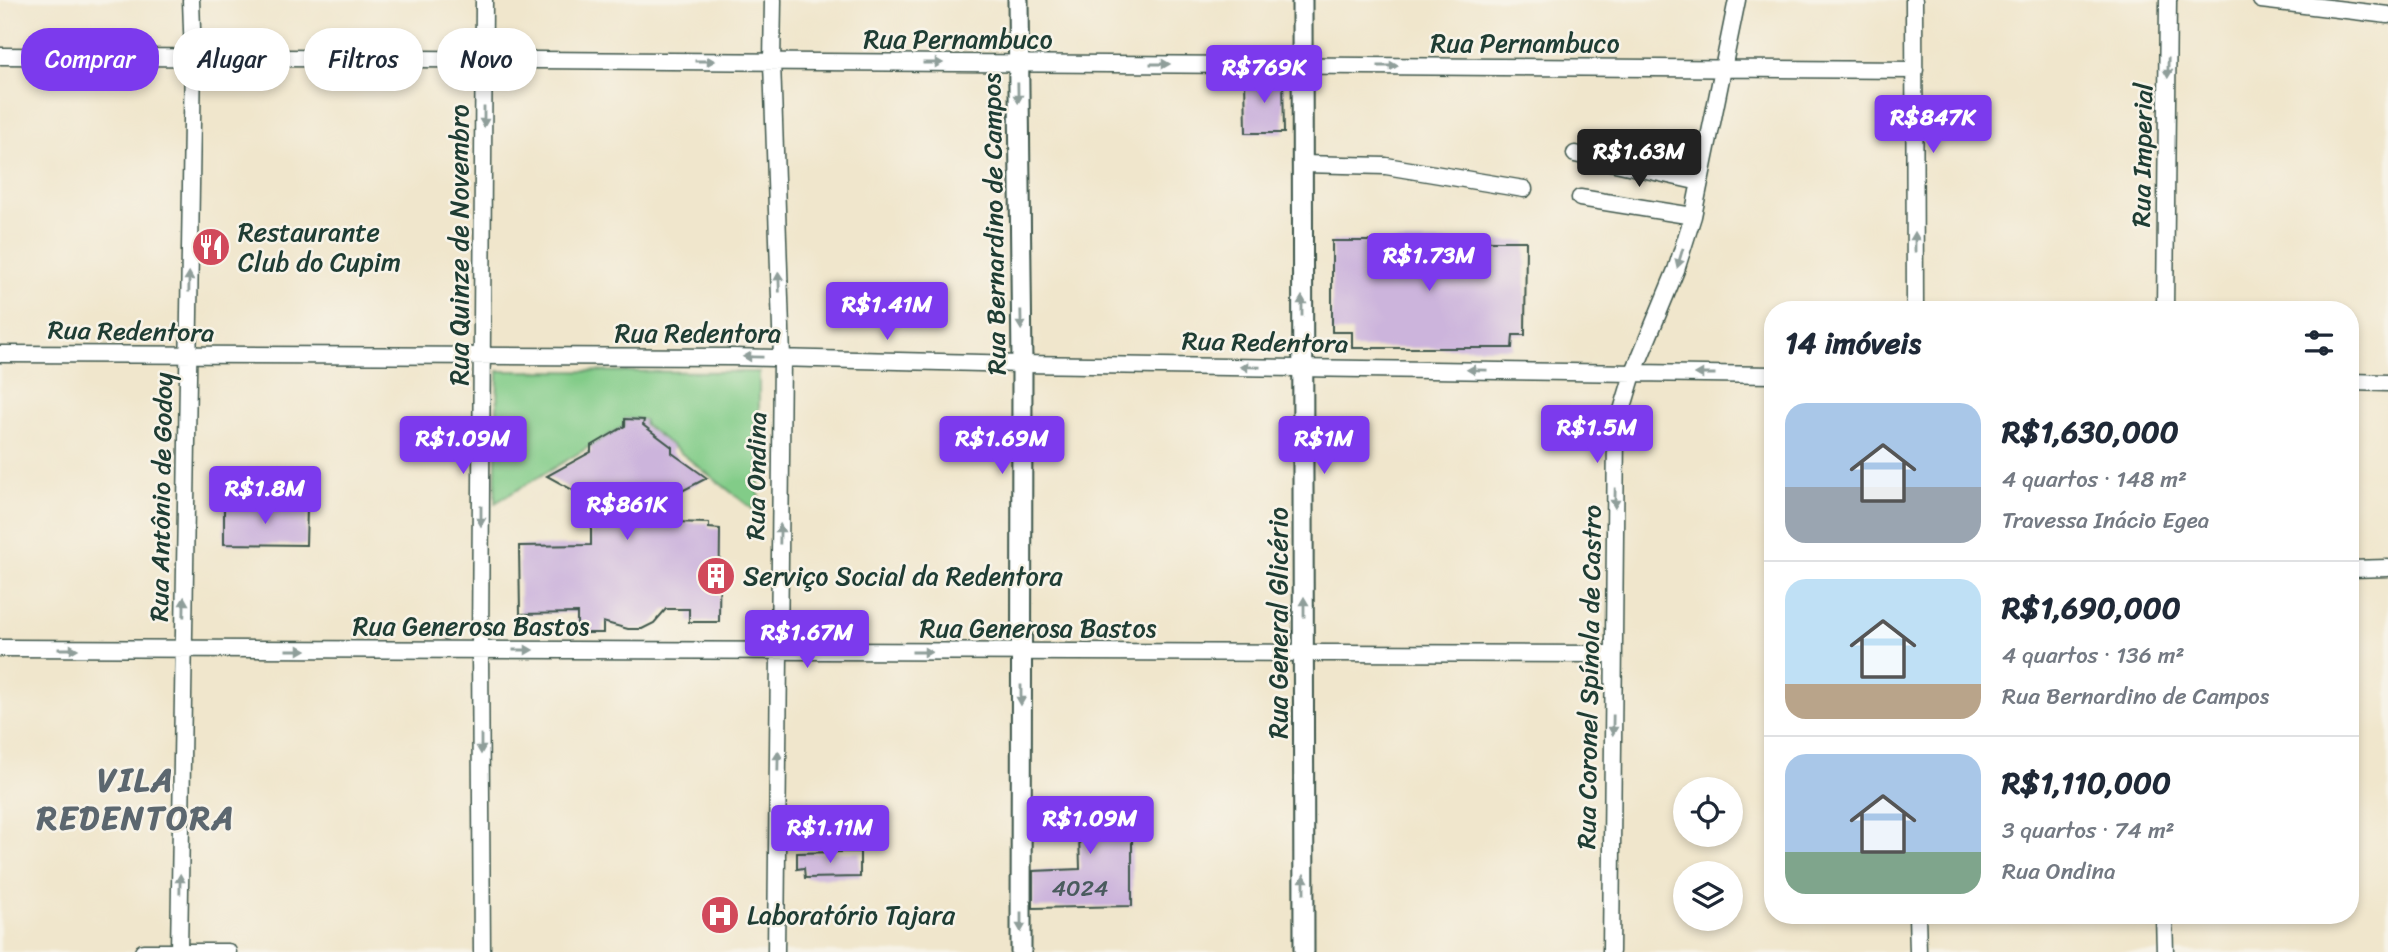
<!DOCTYPE html>
<html lang="pt">
<head>
<meta charset="utf-8">
<style>
	body { margin:0; font-family:Sriracha,sans-serif; background:#f2f2f3; color:#1f2937; height:100vh; display:flex; flex-direction:column; font-size:26px; white-space:nowrap }
	* { box-sizing:border-box; margin:0 }
	p { font-size:23px; color:#747a83 }
	.icon { flex:none; width:38px; height:38px; fill:none; stroke:currentColor; stroke-width:2; stroke-linecap:round; stroke-linejoin:round }
	.map { position:relative; flex:1; overflow:hidden }
	.sheet { position:absolute; left:1764px; top:301px; width:595px; height:623px; display:flex; flex-direction:column; background:#fff; border-radius:28px; box-shadow:0 4px 10px #0003 }
	.sheet>* { flex:none }
	.top-card { position:absolute; left:21px; top:28px; width:665px; height:63px; display:flex; gap:14px }
	.controls { position:absolute; left:1673px; top:777px; display:grid; gap:14px }
	.controls a { display:grid; place-items:center; width:70px; height:70px; border-radius:50%; background:#fff; box-shadow:0 4px 10px #0003; font-size:35px }
	.price { position:absolute; translate:-50% -60px; padding:0 16px; border-radius:7px; background:#7c3aed; color:#fff; font-size:23px; line-height:46px; filter:drop-shadow(0 2px 4px #0008) }
	.price::after { content:''; position:absolute; left:50%; top:42px; width:21px; height:16px; margin-left:-10px; background:inherit; clip-path:polygon(0 0,100% 0,50% 100%) }
	.price.selected { background:#222; color:#fff }
	ul { padding:0; list-style:none }
	li { display:flex; align-items:center; gap:21px; height:175px; padding:0 21px }
	li+li { border-top:2px solid #e0e1e3 }
	li span { display:grid; place-items:center; flex:none; width:196px; height:140px; border-radius:21px; color:#555 }
	li>.icon { margin-inline-start:auto }
	span .icon { width:84px; height:84px; fill:#fffc; stroke-width:1 }
	li b { font-size:30px }
	h2 { display:flex; justify-content:space-between; align-items:center; height:84px; padding:0 21px; font-size:30px }
	.tag { padding:0 24px; border-radius:28px; background:#fff; box-shadow:0 4px 10px #0003; font-size:24px; line-height:63px }
	.tag.selected { background:#7c3aed; color:#fff }
	.map>svg:first-child { display:block }
	.green { fill:#82cc88; stroke:#50845e; stroke-width:2 }
	.building { fill:#ccb4dc }
	.lines { fill:none; stroke-linecap:round; stroke-linejoin:round }
	.minor-casing { stroke:#3e564b; stroke-width:19 }
	.tertiary-casing { stroke:#3e564b; stroke-width:23 }
	.minor { stroke:#fff; stroke-width:16 }
	.tertiary { stroke:#fff; stroke-width:19 }
	.oneway { fill:#8f9e9a }
	.labels { text-anchor:middle; stroke-width:5; stroke-linejoin:round; paint-order:stroke }
	.number-label { font-size:23px; fill:#4a5b5e }
	.street-label { font-size:26px; fill:#1f3d34; stroke:#f7f3e8 }
	.poi-label { font-size:26px; fill:#1f3d34; stroke:#f7f3e8; text-anchor:start }
	.district-label { font-size:33px; font-weight:bold; letter-spacing:2px; fill:#5c676f; stroke:#f7f3e8 }
</style>
</head>
<body>
<div class="map">
<svg width="2388" height="952" viewBox="0 0 2388 952">
	<rect width="100%" height="100%" fill="#f7f3e8"/>
	<filter id="ink" filterUnits="userSpaceOnUse"><feTurbulence type="fractalNoise" baseFrequency=".0143" numOctaves="2"/><feDisplacementMap in="SourceGraphic" scale="14" xChannelSelector="R" yChannelSelector="G"/><feConvolveMatrix kernelMatrix="1 2 1 2 8 2 1 2 1" color-interpolation-filters="sRGB"/></filter>
	<filter id="wash" filterUnits="userSpaceOnUse"><feTurbulence type="fractalNoise" baseFrequency=".00686" numOctaves="4" result="noise"/><feDisplacementMap in="SourceGraphic" scale="28" xChannelSelector="R" yChannelSelector="G"/><feGaussianBlur stdDeviation="1.57" result="paint"/><feColorMatrix in="noise" values="0 0 0 0 0 0 0 0 0 0 0 0 0 0 0 0 0 1.4 0 .05"/><feComposite in="paint" operator="in"/></filter>
	<g filter="url(#wash)">
		<rect width="100%" height="100%" fill="#f0e6cc"/>
		<path class="green" d="M498,371L759,372V514L644,424V420L625,419L624,426L495,503Z"/>
		<g id="blocks">
			<path class="building" d="M1245,76H1283L1284,133H1246Z
				M1332,241H1526L1525,335H1513L1512,348H1352V332H1332Z
				M625,419L644,420L643,425L672,447V453L707,478L672,496V522L709,523V528L720,529L719,622H689V609H666L654,623L642,629H628L603,622V633H577V613L520,614L519,546L591,545V500L547,476L591,452V446L625,426Z
				M224,507L307,508L306,545L224,544Z
				M1033,805L1145,807V835H1132V906L1033,908V871L1080,869L1079,834H1033Z
				M837,852H860V877L805,878L804,868L797,869V853Z"/>
		</g>
	</g>
	<g filter="url(#ink)">
		<use href="#blocks" fill-opacity="0" stroke="#3e564b" stroke-width="2"/>
		<g class="lines">
			<defs>
				<path id="minor" d="M773,0L772,62L782,358L776,952
					M1914,0L1915,310
					M2261,0L2388,15
					M0,56L1915,70
					M1575,154L1700,182
					M1302,164L1386,166L1524,189
					M1580,198L1693,216
					M2165,310L2168,0
					M0,354L732,357L1022,364L1773,375
					M2350,382L2388,383
					M2350,569L2388,568
					M0,648L1613,654
					M1917,915L1918,952
					M2164,915L2165,952
					M143,952H228
					M179,952L193,58L191,0
					M482,952L480,650L484,0
					M1611,952L1616,430L1633,374L1676,270L1693,216L1737,0"/>
				<path id="tertiary" d="M1018,0L1022,364L1021,952
					M1302,0L1304,952"/>
			</defs>
			<use href="#minor" class="minor-casing"/>
			<use href="#tertiary" class="tertiary-casing"/>
			<use href="#minor" class="minor"/>
			<use href="#tertiary" class="tertiary"/>
		</g>
		<defs><path id="oneway-solid" d="M-6-.8H1V-3.2L6.5 0L1 3.2V.8H-6Z" transform="scale(1.75)"/></defs>
		<g class="oneway">
			<use href="#oneway-solid" transform="translate(705 61)"/>
			<use href="#oneway-solid" transform="translate(933 63)"/>
			<use href="#oneway-solid" transform="translate(1160 64)"/>
			<use href="#oneway-solid" transform="translate(1388 66)"/>
			<use href="#oneway-solid" transform="translate(2168 68) rotate(91)"/>
			<use href="#oneway-solid" transform="translate(1018 93) rotate(89)"/>
			<use href="#oneway-solid" transform="translate(484 117) rotate(90)"/>
			<use href="#oneway-solid" transform="translate(1915 242) rotate(-90)"/>
			<use href="#oneway-solid" transform="translate(1680 258) rotate(107)"/>
			<use href="#oneway-solid" transform="translate(189 282) rotate(-89)"/>
			<use href="#oneway-solid" transform="translate(779 282) rotate(-92)"/>
			<use href="#oneway-solid" transform="translate(1302 306) rotate(-90)"/>
			<use href="#oneway-solid" transform="translate(1021 320) rotate(89)"/>
			<use href="#oneway-solid" transform="translate(753 357) rotate(-179)"/>
			<use href="#oneway-solid" transform="translate(1250 367) rotate(-179)"/>
			<use href="#oneway-solid" transform="translate(1477 370) rotate(-179)"/>
			<use href="#oneway-solid" transform="translate(1705 374) rotate(-180)"/>
			<use href="#oneway-solid" transform="translate(1615 498) rotate(91)"/>
			<use href="#oneway-solid" transform="translate(481 516) rotate(90)"/>
			<use href="#oneway-solid" transform="translate(780 534) rotate(-89)"/>
			<use href="#oneway-solid" transform="translate(184 607) rotate(-89)"/>
			<use href="#oneway-solid" transform="translate(1304 607) rotate(-90)"/>
			<use href="#oneway-solid" transform="translate(68 649)"/>
			<use href="#oneway-solid" transform="translate(296 650)"/>
			<use href="#oneway-solid" transform="translate(523 650)"/>
			<use href="#oneway-solid" transform="translate(922 652)"/>
			<use href="#oneway-solid" transform="translate(1021 695) rotate(90)"/>
			<use href="#oneway-solid" transform="translate(1613 725) rotate(91)"/>
			<use href="#oneway-solid" transform="translate(481 744) rotate(90)"/>
			<use href="#oneway-solid" transform="translate(778 761) rotate(-89)"/>
			<use href="#oneway-solid" transform="translate(180 884) rotate(-89)"/>
			<use href="#oneway-solid" transform="translate(1304 884) rotate(-90)"/>
			<use href="#oneway-solid" transform="translate(1021 922) rotate(90)"/>
		</g>
	</g>
	<defs>
		<symbol id="restaurant-disc" viewBox="-11 -11 22 22"><circle r="9.5" fill="#d1495b" stroke="#f7f3e8"/><path d="M-5-6h1v4h1v-4h1v4h1v-4h1v5L-1.5 .5V6h-2V.5L-5-1ZM5-6V6H3V1.5H1.5Q1.5-4 5-6Z" fill="#fff"/></symbol>
		<symbol id="building-disc" viewBox="-11 -11 22 22"><circle r="9.5" fill="#d1495b" stroke="#f7f3e8"/><path d="M-4-6H4V6H1V3H-1V6H-4ZM-2.5-4.3h1.7v1.8h-1.7ZM.8-4.3h1.7v1.8H.8ZM-2.5-1h1.7V.8h-1.7ZM.8-1h1.7V.8H.8Z" fill="#fff"/></symbol>
		<symbol id="hospital-disc" viewBox="-11 -11 22 22"><circle r="9.5" fill="#d1495b" stroke="#f7f3e8"/><path d="M-5-5h3v3.5h4V-5h3V5h-3V1.5h-4V5h-3Z" fill="#fff"/></symbol>
	</defs>
	<g fill-rule="evenodd">
		<use href="#restaurant-disc" x="189" y="225" width="44" height="44"/>
		<use href="#building-disc" x="694" y="554" width="44" height="44"/>
		<use href="#hospital-disc" x="698" y="893" width="44" height="44"/>
	</g>
	<g class="labels">
		<g class="number-label">
			<text x="1080" y="896">4024</text>
		</g>
		<g class="street-label">
			<text x="958" y="48">Rua Pernambuco</text>
			<text x="1525" y="52">Rua Pernambuco</text>
			<text transform="translate(2142 155) rotate(-89)" y="9">Rua Imperial</text>
			<text transform="translate(994 224) rotate(-91)" y="9">Rua Bernardino de Campos</text>
			<text transform="translate(459 245) rotate(-90)" y="9">Rua Quinze de Novembro</text>
			<text transform="translate(131 331) rotate(1)" y="9">Rua Redentora</text>
			<text x="698" y="342">Rua Redentora</text>
			<text transform="translate(1265 342) rotate(1)" y="9">Rua Redentora</text>
			<text transform="translate(756 476) rotate(-89)" y="9">Rua Ondina</text>
			<text transform="translate(161 497) rotate(-89)" y="9">Rua Antônio de Godoy</text>
			<text transform="translate(1278 623) rotate(-90)" y="9">Rua General Glicério</text>
			<text x="471" y="635">Rua Generosa Bastos</text>
			<text x="1038" y="637">Rua Generosa Bastos</text>
			<text transform="translate(1589 677) rotate(-89)" y="9">Rua Coronel Spínola de Castro</text>
		</g>
		<g class="poi-label">
			<text x="238" y="241">Restaurante<tspan x="238" dy="30">Club do Cupim</tspan></text>
			<text x="743" y="585">Serviço Social da Redentora</text>
			<text x="747" y="924">Laboratório Tajara</text>
		</g>
		<g class="district-label">
			<text x="136" y="791">VILA<tspan x="136" dy="38">REDENTORA</tspan></text>
		</g>
	</g>
</svg>
<div class="controls">
<a><svg class="icon" aria-label="locate" viewBox="0 0 24 24"><circle cx="12" cy="12" r="6"/><path d="M12 2v4M12 18v4M2 12h4M18 12h4"/></svg></a>
<a><svg class="icon" aria-label="layers" viewBox="0 0 24 24"><path d="M12 4l9 5-9 5-9-5zM3 14l9 5 9-5"/></svg></a>
</div>
<b class="price" style="left:1264px;top:105px">R$769K</b>
<b class="price" style="left:1933px;top:155px">R$847K</b>
<b class="price selected" style="left:1639px;top:189px">R$1.63M</b>
<b class="price" style="left:1429px;top:293px">R$1.73M</b>
<b class="price" style="left:887px;top:342px">R$1.41M</b>
<b class="price" style="left:1597px;top:465px">R$1.5M</b>
<b class="price" style="left:463px;top:476px">R$1.09M</b>
<b class="price" style="left:1002px;top:476px">R$1.69M</b>
<b class="price" style="left:1324px;top:476px">R$1M</b>
<b class="price" style="left:265px;top:526px">R$1.8M</b>
<b class="price" style="left:627px;top:542px">R$861K</b>
<b class="price" style="left:807px;top:670px">R$1.67M</b>
<b class="price" style="left:1090px;top:856px">R$1.09M</b>
<b class="price" style="left:830px;top:865px">R$1.11M</b>
<div class="top-card">
<a class="tag selected">Comprar</a>
<a class="tag">Alugar</a>
<a class="tag">Filtros</a>
<a class="tag">Novo</a>
</div>
<section class="sheet">
<h2>14 imóveis<svg class="icon" aria-label="filters" viewBox="0 0 24 24"><path d="M4 7h16M4 17h16"/><circle cx="9" cy="7" r="2"/><circle cx="15" cy="17" r="2"/></svg></h2>
<ul>
<li><span style="background:linear-gradient(#a9c7e8 60%,#9aa5b1 0)"><svg class="icon" aria-label="home" viewBox="0 0 24 24"><path d="M3 11l9-7 9 7M6 9v11h12V9"/></svg></span><div><b>R$1,630,000</b><p>4 quartos · 148 m²</p><p>Travessa Inácio Egea</p></div></li>
<li><span style="background:linear-gradient(#bfe0f5 75%,#b9a48a 0)"><svg class="icon" aria-label="home" viewBox="0 0 24 24"><path d="M3 11l9-7 9 7M6 9v11h12V9"/></svg></span><div><b>R$1,690,000</b><p>4 quartos · 136 m²</p><p>Rua Bernardino de Campos</p></div></li>
<li><span style="background:linear-gradient(#a9c7e8 70%,#7fa58c 0)"><svg class="icon" aria-label="home" viewBox="0 0 24 24"><path d="M3 11l9-7 9 7M6 9v11h12V9"/></svg></span><div><b>R$1,110,000</b><p>3 quartos · 74 m²</p><p>Rua Ondina</p></div></li>
</ul>
</section>
</div>
</body>
</html>
